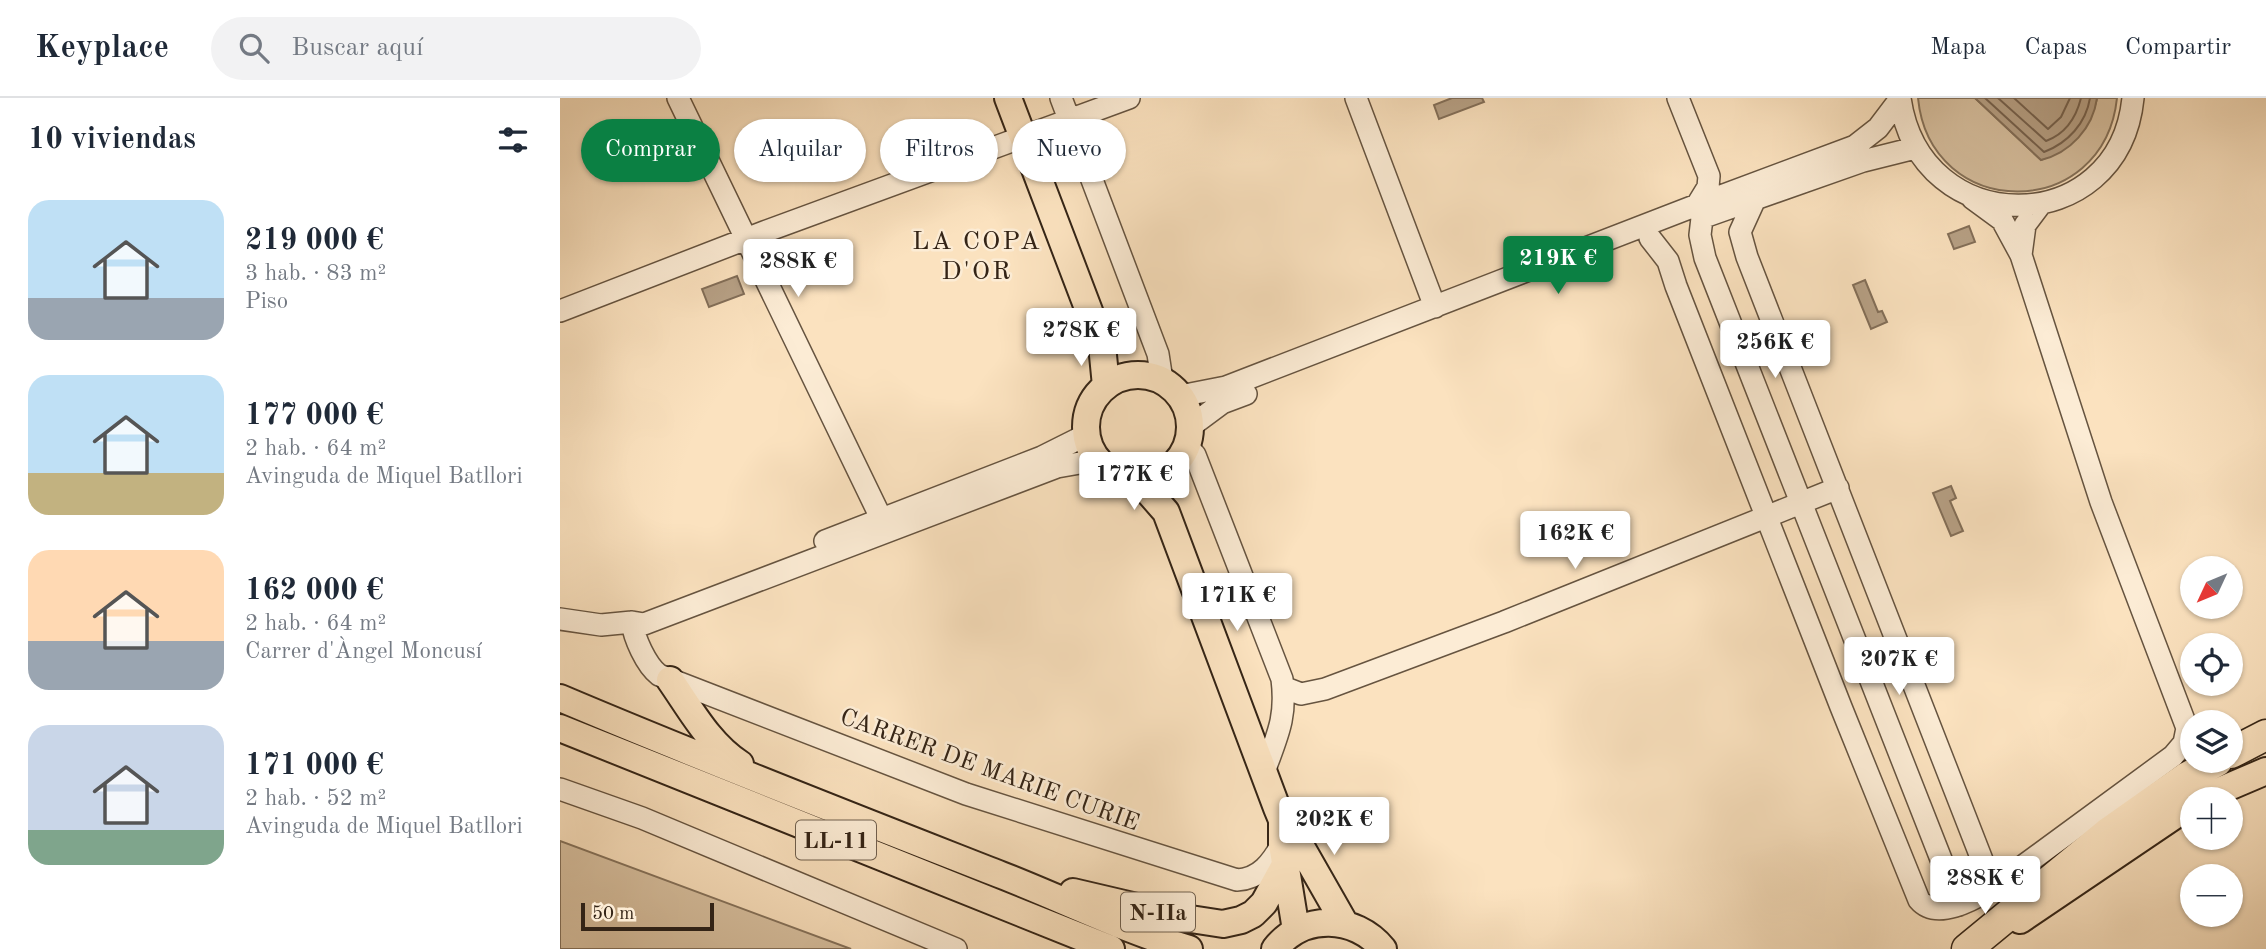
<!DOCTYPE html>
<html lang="es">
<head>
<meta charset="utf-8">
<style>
	body { margin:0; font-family:"Old Standard TT",serif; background:#f2f2f3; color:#1f2937; height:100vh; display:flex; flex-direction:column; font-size:26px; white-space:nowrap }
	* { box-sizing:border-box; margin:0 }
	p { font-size:23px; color:#747a83 }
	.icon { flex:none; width:38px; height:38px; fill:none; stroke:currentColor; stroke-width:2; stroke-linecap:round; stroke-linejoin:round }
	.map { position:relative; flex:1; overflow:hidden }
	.details { display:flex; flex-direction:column; background:#fff; width:560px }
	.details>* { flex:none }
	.guide { position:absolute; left:21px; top:21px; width:665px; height:63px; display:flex; gap:14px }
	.needle { width:46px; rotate:226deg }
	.tools { position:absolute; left:1620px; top:458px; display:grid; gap:14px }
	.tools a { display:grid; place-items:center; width:63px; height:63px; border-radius:50%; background:#fff; box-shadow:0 2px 5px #0004; font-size:35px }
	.scale { position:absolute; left:21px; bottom:18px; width:133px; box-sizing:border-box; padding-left:7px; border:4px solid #342416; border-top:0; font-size:19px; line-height:24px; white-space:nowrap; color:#342416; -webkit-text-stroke:5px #fcecd5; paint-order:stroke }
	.price { position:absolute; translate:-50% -60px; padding:0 16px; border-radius:7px; background:#fff; color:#222; font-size:23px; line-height:46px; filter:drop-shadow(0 2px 4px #0008) }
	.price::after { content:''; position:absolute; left:50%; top:42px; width:21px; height:16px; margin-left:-10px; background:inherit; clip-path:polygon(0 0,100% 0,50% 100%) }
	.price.on { background:#0b8043; color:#fff }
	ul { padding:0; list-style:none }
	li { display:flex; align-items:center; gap:21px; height:175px; padding:0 28px }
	li span { display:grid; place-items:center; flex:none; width:196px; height:140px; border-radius:21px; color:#555 }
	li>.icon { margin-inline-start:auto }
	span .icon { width:84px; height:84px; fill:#fffc; stroke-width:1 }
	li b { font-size:30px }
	h2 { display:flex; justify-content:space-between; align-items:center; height:84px; padding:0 28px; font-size:30px }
	.pill { padding:0 24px; border-radius:32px; background:#fff; box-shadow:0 2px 5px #0004; font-size:24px; line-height:63px }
	.pill.on { background:#0b8043; color:#fff }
	header { display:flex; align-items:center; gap:42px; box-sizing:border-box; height:98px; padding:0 35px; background:#fff; border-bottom:2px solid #e0e1e3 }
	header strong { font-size:33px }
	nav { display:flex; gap:38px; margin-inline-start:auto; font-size:24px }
	.search { width:490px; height:63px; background:#f2f2f3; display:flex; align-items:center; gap:18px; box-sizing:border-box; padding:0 24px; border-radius:38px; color:#747a83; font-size:26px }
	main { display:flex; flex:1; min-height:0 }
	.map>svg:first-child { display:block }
	.green { fill:#d9c2a2; stroke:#86735c; stroke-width:2 }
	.water { fill:#b7a186; stroke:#836f59; stroke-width:2 }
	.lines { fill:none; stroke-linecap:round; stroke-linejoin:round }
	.shore { stroke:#76624e; stroke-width:2 }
	.minor-casing { stroke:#665440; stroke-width:24 }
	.major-casing { stroke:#342416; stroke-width:30 }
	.highway-casing { stroke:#342416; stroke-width:33 }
	.minor { stroke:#fcecd5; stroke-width:21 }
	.major { stroke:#fbe2bf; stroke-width:26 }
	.highway { stroke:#fbe2bf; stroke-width:30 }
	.labels { text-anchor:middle; stroke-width:5; stroke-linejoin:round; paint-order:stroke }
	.shield { fill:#fcecd5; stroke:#70604f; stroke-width:2 }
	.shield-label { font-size:23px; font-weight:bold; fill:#342416 }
	.street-label { font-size:24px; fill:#342416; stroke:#fcecd5 }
	.neighbourhood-label { font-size:26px; letter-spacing:2px; fill:#342416; stroke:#fcecd5 }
</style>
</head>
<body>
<header>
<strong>Keyplace</strong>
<div class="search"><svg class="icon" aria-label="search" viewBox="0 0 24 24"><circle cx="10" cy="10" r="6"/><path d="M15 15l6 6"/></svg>Buscar aquí</div>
<nav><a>Mapa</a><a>Capas</a><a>Compartir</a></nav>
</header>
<main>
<section class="details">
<h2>10 viviendas<svg class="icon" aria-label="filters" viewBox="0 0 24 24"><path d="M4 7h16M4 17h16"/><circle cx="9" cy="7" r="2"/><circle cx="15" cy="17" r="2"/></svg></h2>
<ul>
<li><span style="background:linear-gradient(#bfe0f5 70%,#9aa5b1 0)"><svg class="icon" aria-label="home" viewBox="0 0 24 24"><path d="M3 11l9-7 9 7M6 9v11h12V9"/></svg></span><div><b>219 000 €</b><p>3 hab. · 83 m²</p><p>Piso</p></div></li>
<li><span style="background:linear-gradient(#bfe0f5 70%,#c2b280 0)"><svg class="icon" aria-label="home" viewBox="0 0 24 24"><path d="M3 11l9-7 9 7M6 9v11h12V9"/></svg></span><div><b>177 000 €</b><p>2 hab. · 64 m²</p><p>Avinguda de Miquel Batllori</p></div></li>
<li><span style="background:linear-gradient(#ffd9b3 65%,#9aa5b1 0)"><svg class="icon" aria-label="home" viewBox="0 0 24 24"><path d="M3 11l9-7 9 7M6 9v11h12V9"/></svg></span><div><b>162 000 €</b><p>2 hab. · 64 m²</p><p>Carrer d'Àngel Moncusí</p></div></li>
<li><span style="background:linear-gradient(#c9d6e8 75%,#7fa58c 0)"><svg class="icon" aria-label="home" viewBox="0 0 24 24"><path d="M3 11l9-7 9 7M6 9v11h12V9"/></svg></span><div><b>171 000 €</b><p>2 hab. · 52 m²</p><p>Avinguda de Miquel Batllori</p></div></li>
</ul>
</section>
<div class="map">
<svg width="1706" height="851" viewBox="0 0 1706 851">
	<rect width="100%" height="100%" fill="#fbe2bf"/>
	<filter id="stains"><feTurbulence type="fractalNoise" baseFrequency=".00286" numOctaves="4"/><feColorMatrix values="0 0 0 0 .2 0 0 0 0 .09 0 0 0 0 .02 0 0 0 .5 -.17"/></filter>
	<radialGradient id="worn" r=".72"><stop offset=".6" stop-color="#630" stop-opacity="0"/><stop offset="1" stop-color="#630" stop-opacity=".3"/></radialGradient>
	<path class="green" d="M1358,0H1415L1481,62C1503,53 1518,44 1529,22C1532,15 1536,8 1537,0H1557C1544,125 1370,124 1358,0Z
		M0,743L291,851H0Z"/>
	<path class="water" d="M892,0H922L924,4L879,21L874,7Z
		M1415,0H1537C1533,30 1510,55 1481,62Z
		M1409,128L1415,144L1394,151L1388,136Z
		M177,178L184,196L149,209L142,191Z
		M1305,182L1318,214L1322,213L1327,224L1311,231L1293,187Z
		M1391,388L1396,400L1390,403L1403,433L1391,438L1373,395Z"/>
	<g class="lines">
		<path class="shore" d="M1425,0L1484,54C1508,45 1526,25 1530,0
			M1438,0L1486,43C1505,36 1516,20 1521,0
			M1454,0L1488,31L1501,19L1510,0"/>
		<defs>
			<path id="minor" d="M118,0L321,420
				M501,0L598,256L602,282
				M796,0L875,209
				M1118,0L1149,78L1148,89L1137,107
				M1340,0C1360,144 1559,142 1573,0
				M1195,101L1180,134L1187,159L1433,790
				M1144,119L1303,63L1355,50
				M1142,120L1140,137L1145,160L1399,807
				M1090,140L1108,163L1116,188L1281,609L1359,802C1377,823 1414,801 1433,790L1613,658L1624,645L1627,630L1541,404L1461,157L1442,122L1412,100
				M1461,157L1465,127L1480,107
				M0,213L204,134L569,0
				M620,298L666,289L1137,107L1295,48L1318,30L1340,1
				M631,328L662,305L686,296
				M627,349L635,357L722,581C727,620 717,638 704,674
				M265,443L482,359L526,337
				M0,521L41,527L72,524L84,526L497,369L537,362
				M72,524C74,540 86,567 99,577L406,696L677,782C700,781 712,764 722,746
				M723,589L741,596L765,591L944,524L1278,390
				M0,691L82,720L396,851"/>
			<path id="major" d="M448,0L542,247L546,288
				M526 329a52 52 0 1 1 104 0a52 52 0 1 1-104 0Z
				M578,382L606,414L717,710L722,722V746L736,832
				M110,582C131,612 149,646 180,666
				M0,600C146,662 293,719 441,777C503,801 564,832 629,851
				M0,630L551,851
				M1638,702L1706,673
				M723,724L732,733L785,826
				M513,794L624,820L663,826L681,822L693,816L704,805L726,765
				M1460,822L1633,705
				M715,851C743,815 795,817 823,851"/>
			<path id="highway" d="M1671,655L1706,637
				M1407,851L1548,735L1626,680L1657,663"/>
		</defs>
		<use href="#minor" class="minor-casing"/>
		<use href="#major" class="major-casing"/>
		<use href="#highway" class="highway-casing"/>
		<use href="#minor" class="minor"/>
		<use href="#major" class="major"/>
		<use href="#highway" class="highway"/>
	</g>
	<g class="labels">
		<g class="shield">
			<rect x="236" y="722.5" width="80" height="39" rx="5"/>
			<rect x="561" y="794.5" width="74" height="39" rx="5"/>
		</g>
		<g class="shield-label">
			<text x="276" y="750">LL-11</text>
			<text x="598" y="822">N-IIa</text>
		</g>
		<g class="street-label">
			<text transform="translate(430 671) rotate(20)" y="8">CARRER DE MARIE CURIE</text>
		</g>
		<g class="neighbourhood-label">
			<text x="417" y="151">LA COPA<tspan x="417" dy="30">D'OR</tspan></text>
		</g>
	</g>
	<rect width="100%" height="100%" filter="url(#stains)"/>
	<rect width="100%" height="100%" fill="url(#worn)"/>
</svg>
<div class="tools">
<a><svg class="needle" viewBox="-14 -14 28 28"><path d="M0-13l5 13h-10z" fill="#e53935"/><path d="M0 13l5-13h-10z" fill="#747a83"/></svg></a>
<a><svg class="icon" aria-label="locate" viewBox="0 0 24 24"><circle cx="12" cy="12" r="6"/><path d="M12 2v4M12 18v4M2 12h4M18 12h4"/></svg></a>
<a><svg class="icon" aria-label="layers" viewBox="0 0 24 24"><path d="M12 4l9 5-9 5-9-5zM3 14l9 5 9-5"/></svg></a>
<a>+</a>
<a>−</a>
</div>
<div class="scale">50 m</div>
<b class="price on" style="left:998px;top:198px">219K €</b>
<b class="price" style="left:238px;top:201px">288K €</b>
<b class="price" style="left:521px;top:270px">278K €</b>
<b class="price" style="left:1215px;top:282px">256K €</b>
<b class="price" style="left:574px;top:414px">177K €</b>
<b class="price" style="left:1015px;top:473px">162K €</b>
<b class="price" style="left:677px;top:535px">171K €</b>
<b class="price" style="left:1339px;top:599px">207K €</b>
<b class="price" style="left:774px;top:759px">202K €</b>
<b class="price" style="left:1425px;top:818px">288K €</b>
<div class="guide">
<a class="pill on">Comprar</a>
<a class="pill">Alquilar</a>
<a class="pill">Filtros</a>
<a class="pill">Nuevo</a>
</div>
</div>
</main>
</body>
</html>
